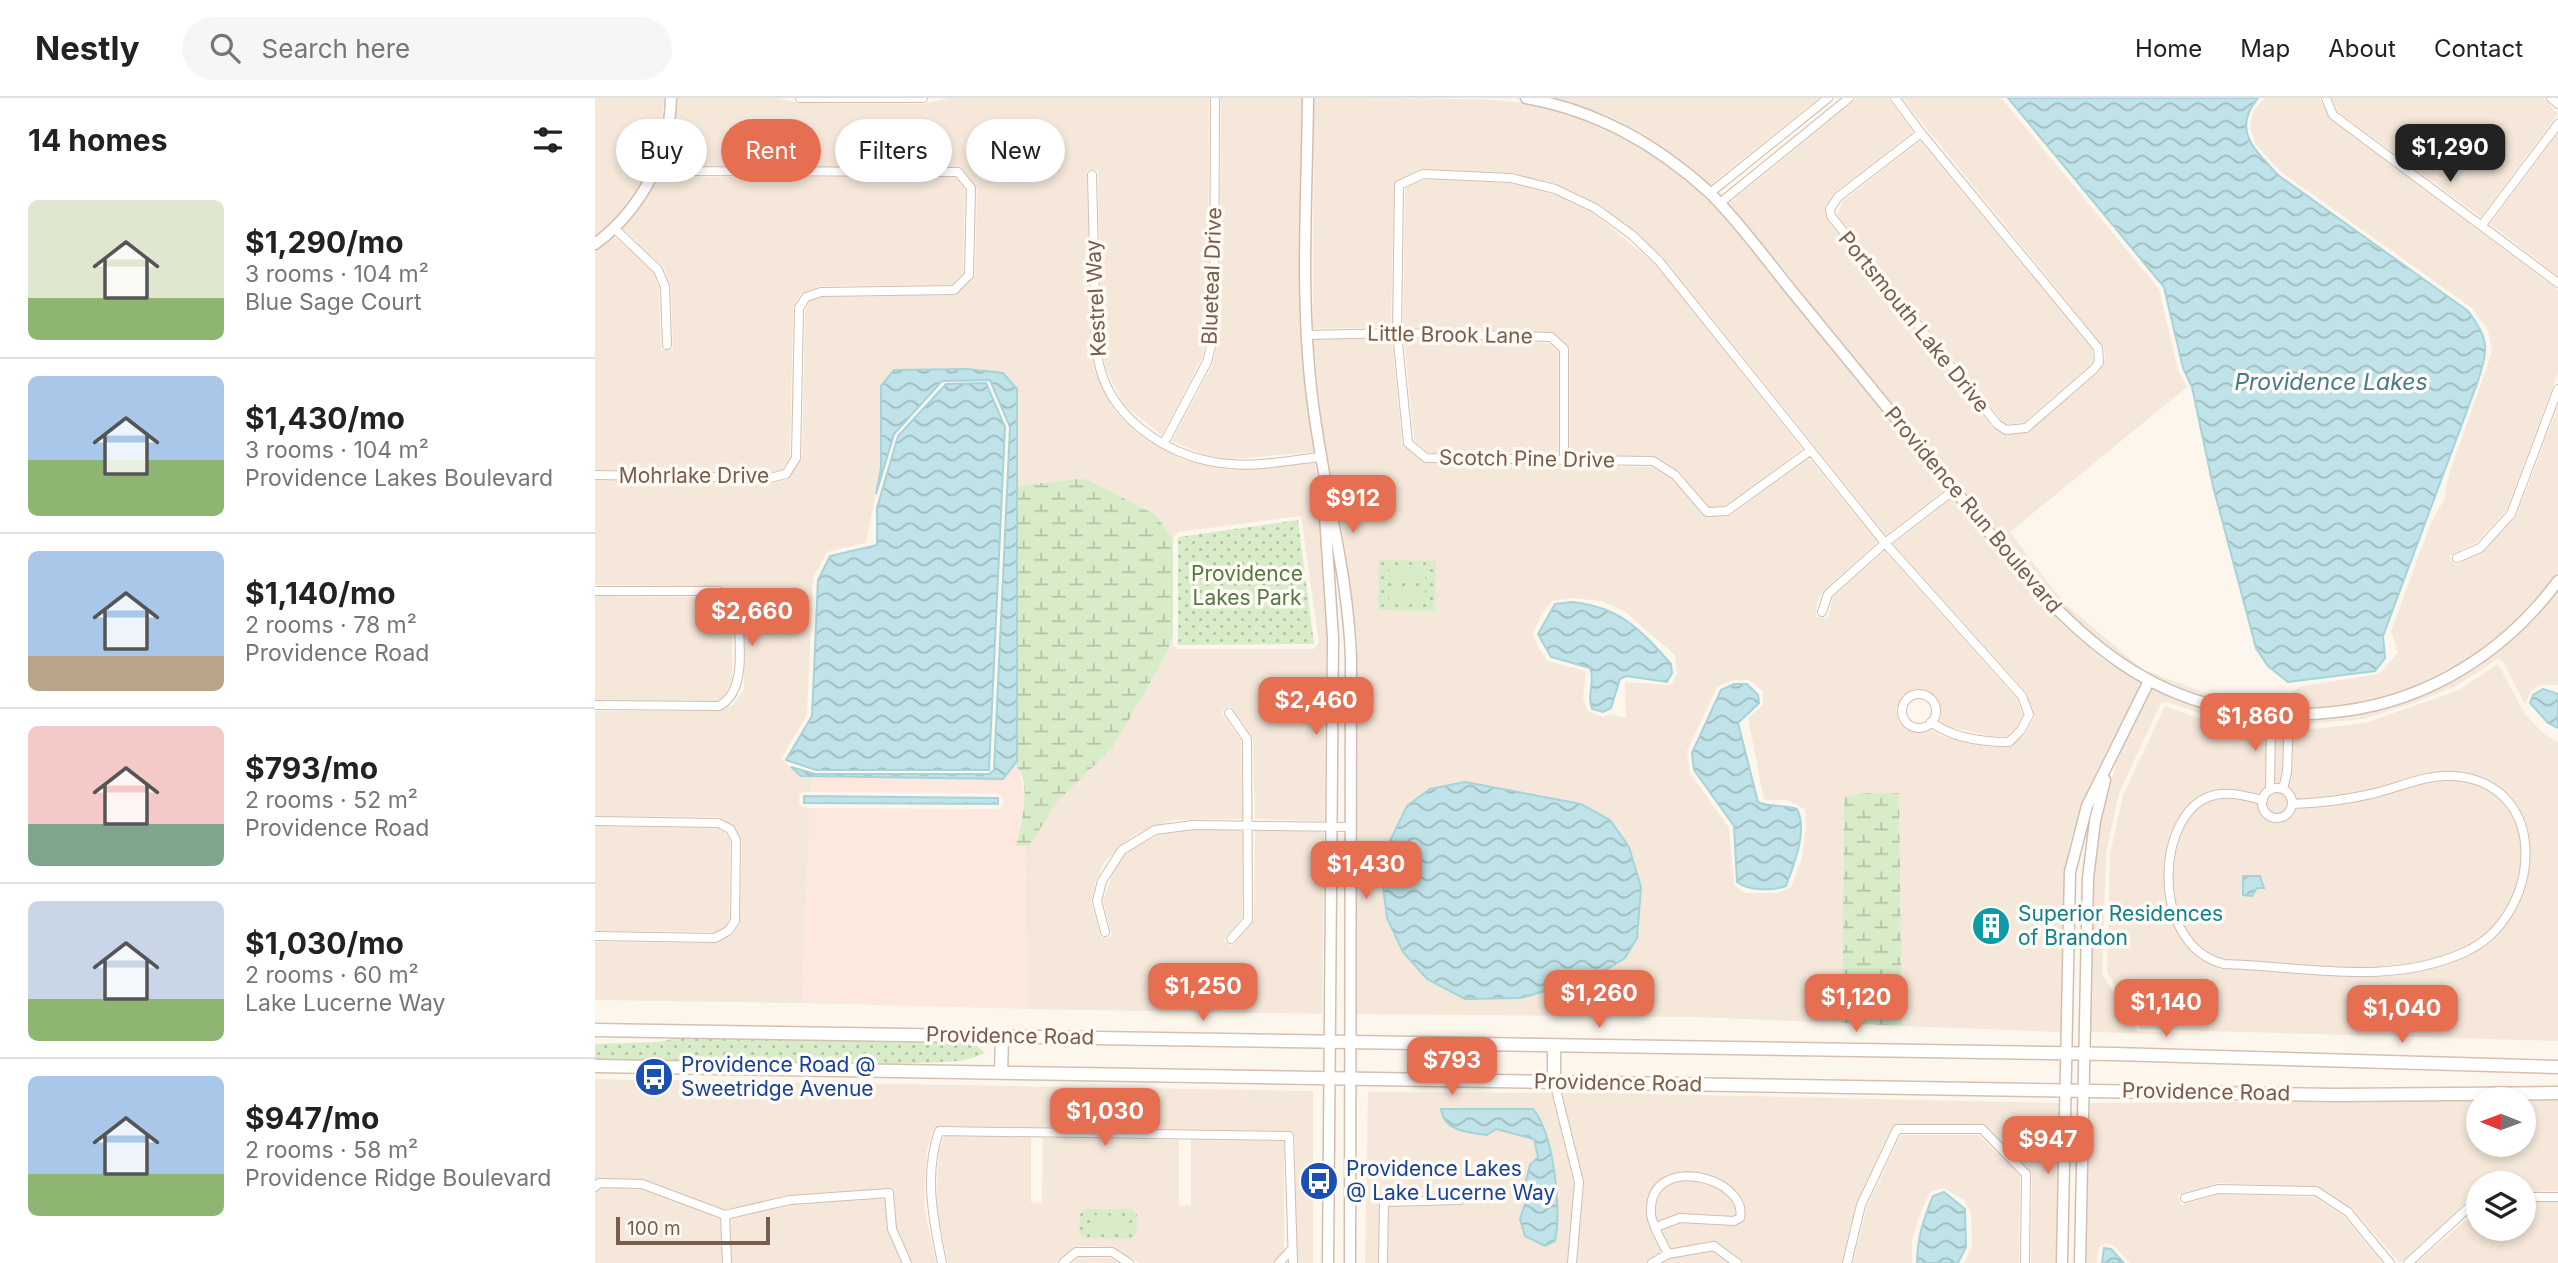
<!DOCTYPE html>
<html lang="en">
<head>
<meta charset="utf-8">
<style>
	body { margin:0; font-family:Inter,sans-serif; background:#f6f6f6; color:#222; height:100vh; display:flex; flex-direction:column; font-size:26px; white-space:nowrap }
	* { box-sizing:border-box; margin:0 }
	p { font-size:23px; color:#767676 }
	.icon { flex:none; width:38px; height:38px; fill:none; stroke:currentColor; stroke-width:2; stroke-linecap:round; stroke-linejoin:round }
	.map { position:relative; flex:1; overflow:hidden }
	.details { display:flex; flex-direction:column; background:#fff; width:595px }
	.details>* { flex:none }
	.banner { position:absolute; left:21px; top:21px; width:665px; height:63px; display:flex; gap:14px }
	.needle { width:46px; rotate:271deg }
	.controls { position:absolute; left:1871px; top:989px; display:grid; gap:14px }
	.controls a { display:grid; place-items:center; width:70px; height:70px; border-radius:50%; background:#fff; box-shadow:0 4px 10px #0003; font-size:35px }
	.scale { position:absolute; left:21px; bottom:18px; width:154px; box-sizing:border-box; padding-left:7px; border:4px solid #7a5c4d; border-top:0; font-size:19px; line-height:24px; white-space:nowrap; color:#7a5c4d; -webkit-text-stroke:5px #fffaf3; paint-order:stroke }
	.price { position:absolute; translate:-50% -60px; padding:0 16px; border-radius:14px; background:#e76f51; color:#fff; font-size:23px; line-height:46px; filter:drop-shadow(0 2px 4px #0008) }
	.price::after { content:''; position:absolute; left:50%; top:42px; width:21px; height:16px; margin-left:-10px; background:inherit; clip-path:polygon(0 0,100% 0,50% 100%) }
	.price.selected { background:#222; color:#fff }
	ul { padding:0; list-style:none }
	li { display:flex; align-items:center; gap:21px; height:175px; padding:0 28px }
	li+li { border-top:2px solid #e0e0e0 }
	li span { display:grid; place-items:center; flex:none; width:196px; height:140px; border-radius:10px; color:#555 }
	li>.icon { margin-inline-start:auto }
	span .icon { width:84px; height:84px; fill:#fffc; stroke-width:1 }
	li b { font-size:30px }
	h2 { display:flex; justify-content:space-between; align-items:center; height:84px; padding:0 28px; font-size:30px }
	.chip { padding:0 24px; border-radius:32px; background:#fff; box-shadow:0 4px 10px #0003; font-size:24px; line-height:63px }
	.chip.selected { background:#e76f51; color:#fff }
	header { display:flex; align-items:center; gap:42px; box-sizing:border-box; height:98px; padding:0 35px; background:#fff; border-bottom:2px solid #e0e0e0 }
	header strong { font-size:33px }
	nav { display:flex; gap:38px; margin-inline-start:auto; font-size:24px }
	.search { width:490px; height:63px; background:#f6f6f6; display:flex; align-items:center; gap:18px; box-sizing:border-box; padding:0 24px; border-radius:38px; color:#767676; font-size:26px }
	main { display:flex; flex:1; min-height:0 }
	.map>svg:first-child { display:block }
	.residential { fill:#f5e8da; fill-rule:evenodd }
	.commercial { fill:#fde8e0 }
	.grass { fill:url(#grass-dots) }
	.wetland { fill:url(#wetland-marsh) }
	.pitch { fill:#d8ecc9 }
	.water { fill:url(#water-waves); stroke:#a5d3da; stroke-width:2 }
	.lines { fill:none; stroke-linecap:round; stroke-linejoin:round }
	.minor-casing { stroke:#d1beb0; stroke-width:10 }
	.tertiary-casing { stroke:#d1beb0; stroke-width:13 }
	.secondary-casing { stroke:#d6c0b0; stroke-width:15 }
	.minor { stroke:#fff; stroke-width:8 }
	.tertiary { stroke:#fff; stroke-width:10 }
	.secondary { stroke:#fff; stroke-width:12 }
	.labels { text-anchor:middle; stroke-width:7; stroke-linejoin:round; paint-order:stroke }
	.street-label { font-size:21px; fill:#7a5c4d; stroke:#fffaf3 }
	.park-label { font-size:21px; fill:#537a41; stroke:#fffaf3 }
	.culture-label { font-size:21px; fill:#0d838f; stroke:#fffaf3; text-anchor:start }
	.transit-label { font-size:21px; fill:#164399; stroke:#fffaf3; text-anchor:start }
	.water-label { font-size:23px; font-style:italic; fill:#437c86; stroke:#fffaf3 }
</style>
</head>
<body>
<header>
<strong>Nestly</strong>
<div class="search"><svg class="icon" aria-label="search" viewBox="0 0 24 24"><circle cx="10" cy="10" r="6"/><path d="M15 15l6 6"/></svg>Search here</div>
<nav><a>Home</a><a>Map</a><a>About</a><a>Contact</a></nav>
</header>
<main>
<section class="details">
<h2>14 homes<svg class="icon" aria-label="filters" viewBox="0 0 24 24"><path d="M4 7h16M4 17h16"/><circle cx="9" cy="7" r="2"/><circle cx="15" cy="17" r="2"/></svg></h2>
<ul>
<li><span style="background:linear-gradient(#dfe7d0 70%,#8fb573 0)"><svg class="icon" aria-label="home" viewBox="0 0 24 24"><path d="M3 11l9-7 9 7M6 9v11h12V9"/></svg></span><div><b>$1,290/mo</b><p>3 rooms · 104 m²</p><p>Blue Sage Court</p></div></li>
<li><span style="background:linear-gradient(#a9c7e8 60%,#8fb573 0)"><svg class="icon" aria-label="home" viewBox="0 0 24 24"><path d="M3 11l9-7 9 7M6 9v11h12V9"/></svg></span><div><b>$1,430/mo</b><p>3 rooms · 104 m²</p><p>Providence Lakes Boulevard</p></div></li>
<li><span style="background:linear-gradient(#a9c7e8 75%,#b9a48a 0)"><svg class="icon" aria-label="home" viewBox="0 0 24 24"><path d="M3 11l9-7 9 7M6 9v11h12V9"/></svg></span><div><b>$1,140/mo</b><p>2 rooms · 78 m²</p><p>Providence Road</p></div></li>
<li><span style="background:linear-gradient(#f6c9c9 70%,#7fa58c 0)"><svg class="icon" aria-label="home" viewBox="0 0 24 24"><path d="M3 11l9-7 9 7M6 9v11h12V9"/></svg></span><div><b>$793/mo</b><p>2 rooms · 52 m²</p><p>Providence Road</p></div></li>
<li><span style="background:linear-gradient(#c9d6e8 70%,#8fb573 0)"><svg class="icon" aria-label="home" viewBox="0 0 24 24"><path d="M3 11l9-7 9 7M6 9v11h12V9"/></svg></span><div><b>$1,030/mo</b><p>2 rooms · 60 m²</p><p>Lake Lucerne Way</p></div></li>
<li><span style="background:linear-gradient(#a9c7e8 70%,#8fb573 0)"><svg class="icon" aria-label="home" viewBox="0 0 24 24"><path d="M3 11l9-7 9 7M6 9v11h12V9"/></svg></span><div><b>$947/mo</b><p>2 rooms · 58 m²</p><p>Providence Ridge Boulevard</p></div></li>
</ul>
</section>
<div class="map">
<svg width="1963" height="1165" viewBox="0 0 1963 1165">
	<defs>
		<pattern id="grass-dots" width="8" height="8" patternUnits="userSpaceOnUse" patternTransform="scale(1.75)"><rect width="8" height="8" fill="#d8ecc9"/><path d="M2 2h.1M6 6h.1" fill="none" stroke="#b4c2a5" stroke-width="1.8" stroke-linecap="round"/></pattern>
		<pattern id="wetland-marsh" width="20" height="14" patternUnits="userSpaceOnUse" patternTransform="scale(1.75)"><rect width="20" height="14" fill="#d8ecc9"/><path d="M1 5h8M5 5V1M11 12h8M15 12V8" fill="none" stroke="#b4c2a5"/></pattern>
		<pattern id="water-waves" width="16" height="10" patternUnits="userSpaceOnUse" patternTransform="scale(1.75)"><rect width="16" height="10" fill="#bfe3e8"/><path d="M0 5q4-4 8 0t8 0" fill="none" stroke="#a0bbbe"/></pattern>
	</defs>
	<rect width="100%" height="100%" fill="#fdf6ec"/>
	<path class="residential" d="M0,0H70L61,52L47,85L26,115L0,139Z
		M82,0H181L205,5L327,6L355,0H614L613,235L606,262L567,337L529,307L510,269L506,234L503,72H492L495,234L499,271L520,314L542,335L588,362L637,372L720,365L732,522L729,723L660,721L658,641L635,608L626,614L646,643L648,721L578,722L540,736L510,763L501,782L496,804L506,840L517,838L508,803L520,768L531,755L562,737L579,732H648L647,820L628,842L637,848L659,822L660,732L729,734L727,916L432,911L430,748L434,747L463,703L518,649L571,557L578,536V547L583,551H719L724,545L706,418L583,434L578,441L561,417L489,380L422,388V291L372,271L286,288V370L271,445L232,454L218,480L212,617L186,661L206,678L216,679L215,694L205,695L204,705L207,709L215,710L207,905L0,902V844L120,845L136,838L145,826L147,742L138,727L123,719L0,718V613H124L138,607L149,591V509L141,496L123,488L0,487V382L175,386L193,381L207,360L210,212L215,203L227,199L359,197L380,177L382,91L368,71L77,68L69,66Z
		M626,0H707L705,232L719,354L638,361L612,358L577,343L618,266L624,236Z
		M719,0L887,1L931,5L959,11L1011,29L1039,44L1092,81L1121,108L1351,391L1291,437L1068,159L1004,106L961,86L916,75L828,71L802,83L799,87L796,229L718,231Z
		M959,0H1224L1115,87L1045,35L1017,19Z
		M1263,0H1293L1318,34L1239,95L1230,109L1231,120L1397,329L1411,337L1435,333L1504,274L1510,263L1509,249L1307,0H1406L1564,191L1583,271L1592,289L1415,434L1469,505L1547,571L1611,595L1662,602L1696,595L1706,588L1784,576L1803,555L1796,533L1835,427L1849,402L1854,376L1897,254L1893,232L1877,210L1686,74L1661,47L1655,30L1658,13L1670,0H1724L1735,21L1963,192V275L1911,413L1881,445L1854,458L1860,467L1887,454L1922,417L1963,308V473L1957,482L1920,524L1877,559L1808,594L1760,606L1676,612L1644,608L1610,600L1543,571L1500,541L1458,501L1133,106Z
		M1737,0H1948L1963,16L1886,119L1743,14Z
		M1963,35V178L1895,126Z
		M1325,43L1497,251L1498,262L1494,268L1428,325L1413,326L1406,322L1242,117L1248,103Z
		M65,76L76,79H360L370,92L368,175L356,187L226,188L205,196L198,210L195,359L187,372L174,375L0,372V153L19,138L58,174L64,190L66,252H78L76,189L69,170L27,130L47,106Z
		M829,81L915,85L958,96L997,114L1060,166L1207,351L1130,408L1114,409L1085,374L1062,359L975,355V251L960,236L808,230L810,90Z
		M797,240L807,345L831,365L1057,369L1076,381L1112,419L1136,417L1214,360L1282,444L1228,493L1222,503L1221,519L1233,520L1238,499L1290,453L1421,600L1428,617L1421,629L1411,638H1396L1350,628L1344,623L1346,613L1341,599L1330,592L1319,591L1306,599L1301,611L1304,624L1315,633L1328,635L1336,631L1346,638L1393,649H1413L1431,636L1440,619L1431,594L1298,446L1358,400L1424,480L1470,529L1506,560L1546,585L1494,688L1475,744L1467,814L1466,934L1307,928L1304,695L1249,699L1247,925L1100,919L761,916L762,538L747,430L727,328L718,241ZM976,500L1006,503L1029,513L1080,557L1082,576L1076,587L1030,584L1031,620L1015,616L1008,619L993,613L988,601L991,573L953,563L942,548L938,535L946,517L957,503ZM1138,582H1154L1168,593V607L1153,620L1169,702H1192L1210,711L1211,728L1207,760L1196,789L1182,795H1150L1139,787L1134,730L1095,675L1092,653L1122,589Z
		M809,240L953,245L963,253V355H833L819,342Z
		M1963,493V587H1946L1936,593L1930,606L1908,564L1903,561L1861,588L1819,605L1768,621L1700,627V623L1794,610L1849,587L1884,568L1913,545Z
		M0,498L121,499L132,503L137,511V589L131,599L122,603L0,602Z
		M1903,566L1930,616L1949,636L1963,644V943L1546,931L1512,874L1515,756L1528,697L1570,608L1612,623L1662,631L1709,632L1770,625L1864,592Z
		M1557,590L1607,610L1669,622V627H1663L1613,618L1572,604L1566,605L1524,695L1511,755L1507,876L1543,934L1613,937L1496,934L1498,781L1506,724L1523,657Z
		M0,728L121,730L130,735L135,743L134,822L129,830L119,834L0,833Z
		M0,981L718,993V1165H696L701,1153L700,1038L694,1033L345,1028L338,1031L332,1051L329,1108L341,1165H0Z
		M773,994L1013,995L1464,1005L1461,1165H1436L1437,1076L1387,1026H1303L1297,1029L1261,1105L1247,1165H770Z
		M1963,1001V1093L1929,1094L1928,1085H1883V1100L1869,1106L1805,1165L1758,1111L1724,1089L1624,1085L1583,1097L1586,1107L1624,1096L1719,1099L1748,1118L1788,1165H1535L1519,1148L1511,1145L1504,1149L1502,1165H1491L1495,1005L1883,1002V1046H1928L1929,1002Z
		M1306,1037H1384L1425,1078L1424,1165H1369L1377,1149L1376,1116L1369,1102L1348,1090L1335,1094L1324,1118L1317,1143V1165H1258L1272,1109Z
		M349,1038L436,1039V1104L447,1105L448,1040L584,1042V1108L596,1107V1042L689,1043V1153L680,1165H545L517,1149L481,1148L460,1165H353L341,1108L344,1052Z
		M1929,1104H1963V1165H1821L1883,1112V1130H1928Z
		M484,1159L515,1160L524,1165H477Z"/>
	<path class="commercial" d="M420,667L424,670L430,698L422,747L430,748L432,911L207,905L215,710L403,711L408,708V700L403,695L215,694L216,679L407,681Z"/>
	<path class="grass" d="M703,422L719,546L583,547V439Z
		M784,462L841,463L840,513L783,512Z
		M87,939L360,943L382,948L390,955C360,970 322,961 289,968L0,961V946L63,944Z
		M491,1111H537L542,1117L541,1136L536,1141L490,1140L484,1136L485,1116Z"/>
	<path class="wetland" d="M489,380L561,417L578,441V536L571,557L518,649L463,703L434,748H421C426,727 438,683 420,667L422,388Z
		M1270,695H1304L1307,928L1247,925L1249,699Z"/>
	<path class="pitch" d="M794,468H830V485H794Z
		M794,489H830V506H794Z
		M495,1117L532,1118V1134H495Z"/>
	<path class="water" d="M1413,0H1663C1636,32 1660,52 1683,77L1873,213C1895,242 1893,250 1883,283L1788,538L1790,560L1780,573L1693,584L1673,568L1661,550L1618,388L1597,289L1588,270L1569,189Z
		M372,271L408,275L422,291V663L408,681L206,678L196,669L220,676H394L399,672L415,329L395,282L347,283L299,336L281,396L286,370V288L299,272Z
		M391,285L410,329L394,672H221L191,662L217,618L223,482L235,458L282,447V410L303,338L351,286Z
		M977,504C1025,509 1045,531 1076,566L1077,575L1072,584L1031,578L1025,581L1016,610L1008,614L997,611C991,597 1001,583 995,570L956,559L943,536L960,506Z
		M1139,586H1152L1163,597L1164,605L1143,625L1163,704C1175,710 1189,706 1202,711C1213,733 1199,766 1191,788C1176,793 1154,793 1142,784L1139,728L1099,672L1097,655L1126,592Z
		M1948,591L1963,596V630L1953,625L1935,605L1938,597Z
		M870,684L986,706L1015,722L1034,749L1046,789L1042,840L1030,860L1000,878L926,900L870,901L832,881L808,854L792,820L787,781L789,755L812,708L835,691Z
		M209,698L403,700V706L209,705Z
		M1648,778H1665L1669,790H1662L1657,798L1648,797Z
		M846,1011H938C959,1036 967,1112 960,1143L950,1148L930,1138L925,1121L931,1103L930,1086L935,1067L943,1059L939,1041L901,1031L892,1037C873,1034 849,1034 846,1011Z
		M1349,1094L1370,1111L1371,1149L1363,1165H1322C1322,1140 1329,1120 1338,1098Z
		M1509,1150L1516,1151L1529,1165H1507Z"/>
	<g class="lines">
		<defs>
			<path id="minor" d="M205,0H328
				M1300,0L1326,35
				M1731,0L1738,17L1963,185
				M1956,0L1963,6
				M1326,35L1503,250L1504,264L1499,271L1431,330L1411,332L1402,326L1236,118L1235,111L1243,99Z
				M497,77C498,118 499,159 500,200C500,223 499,248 505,270C520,326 580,362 635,366C664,369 696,362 726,359
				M1115,95L1233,0
				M1125,105L1254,0
				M1887,127L1963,26
				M19,130L63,172L70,189L72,247
				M712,237L802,235L956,239L969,251V360
				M569,345L612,264L619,236L620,0
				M1216,352L1132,413L1112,414L1080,377L1058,363L831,360L813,345L802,235L804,87L828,76L916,80L960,91L1000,110L1037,137L1064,163L1290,445L1427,598L1434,617L1426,632L1414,644C1388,644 1357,640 1336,624
				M0,377L175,380L191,376L201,360L204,210L211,199L226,194L359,192L374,177L376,90L363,74L76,73L61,69
				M1862,460L1885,450L1916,416L1963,291
				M0,493H123L136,499L143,509C143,539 154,593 124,608L0,607
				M1227,514L1233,496L1290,445L1359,392
				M1307 613a17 17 0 1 1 34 0a17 17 0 1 1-34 0Z
				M634,615L652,641L653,822L636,841
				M1667 705a15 15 0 1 1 30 0a15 15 0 1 1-30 0Z
				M1688,691L1692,674L1694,618
				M1675,692L1676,617
				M1668,702C1653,699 1636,693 1620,697C1560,710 1553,847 1629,866C1710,868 1793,889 1870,854C1946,820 1959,686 1859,678C1830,676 1803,690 1776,696C1750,702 1724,705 1697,706
				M0,723L123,725L135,731L141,742L140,823L133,833L120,840L0,838
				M510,834L502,803L507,783L527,752L560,732L598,727L756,729
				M959,984L984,1084L977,1165
				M0,1089L4,1085L47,1086L130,1117L195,1102L294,1095L297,1131L312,1165
				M1928,1099H1963
				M1590,1100L1623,1091L1721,1093L1753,1114L1795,1165
				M130,1117L132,1165
				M1061,1129L1085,1120L1139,1123L1145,1120C1154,1079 1052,1053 1056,1116C1057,1128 1068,1145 1073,1156
				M347,1165C338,1121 329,1076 344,1033L694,1038L698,1165
				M468,1165L481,1154H517L534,1165
				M684,1165L697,1151
				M788,1165L789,1104L865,1102
				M1057,1165L1073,1156L1119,1148L1142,1165
				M1252,1165L1266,1107L1302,1031H1387L1431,1076L1430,1165
				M1813,1165L1872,1111L1883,1106"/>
			<path id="tertiary" d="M713,0C712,99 705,200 717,298C727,386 753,471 756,560L755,1165
				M931,0C1003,13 1061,46 1115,95C1148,128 1175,167 1205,203C1256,265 1307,327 1358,390C1468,526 1553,638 1748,613C1835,602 1911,553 1963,483
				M0,146C46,112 75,57 76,0
				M729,403L738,540L733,1165
				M1467,1165L1475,774L1492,708L1554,583
				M1485,1165L1493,780L1500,723L1510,682"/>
			<path id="secondary" d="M0,932L1519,956L1963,969
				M959,948V984
				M0,968L1741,997L1963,995
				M406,975L407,938"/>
		</defs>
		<use href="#minor" class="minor-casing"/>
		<use href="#tertiary" class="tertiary-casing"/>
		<use href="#secondary" class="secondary-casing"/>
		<use href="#minor" class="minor"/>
		<use href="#tertiary" class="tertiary"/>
		<use href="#secondary" class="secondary"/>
	</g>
	<defs>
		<symbol id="building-disc" viewBox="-11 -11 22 22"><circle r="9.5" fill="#0f9aa8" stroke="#fffaf3"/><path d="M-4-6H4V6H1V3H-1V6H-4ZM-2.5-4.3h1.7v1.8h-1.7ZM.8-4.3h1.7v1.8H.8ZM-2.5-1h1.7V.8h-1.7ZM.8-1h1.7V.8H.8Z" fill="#fff"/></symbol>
		<symbol id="bus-disc" viewBox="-11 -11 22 22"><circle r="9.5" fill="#1a4fb4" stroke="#fffaf3"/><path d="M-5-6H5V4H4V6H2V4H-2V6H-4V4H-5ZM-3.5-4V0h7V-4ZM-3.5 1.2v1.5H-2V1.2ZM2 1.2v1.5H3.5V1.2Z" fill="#fff"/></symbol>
	</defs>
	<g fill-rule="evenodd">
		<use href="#building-disc" x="1374" y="806" width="44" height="44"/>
		<use href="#bus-disc" x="37" y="957" width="44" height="44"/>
		<use href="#bus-disc" x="702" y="1061" width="44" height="44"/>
	</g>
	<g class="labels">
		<g class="street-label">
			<text transform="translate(617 178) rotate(-88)" y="7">Blueteal Drive</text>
			<text transform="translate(501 200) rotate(-93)" y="7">Kestrel Way</text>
			<text transform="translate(1319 224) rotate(51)" y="7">Portsmouth Lake Drive</text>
			<text transform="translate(855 237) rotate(1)" y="7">Little Brook Lane</text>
			<text transform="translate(932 361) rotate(1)" y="7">Scotch Pine Drive</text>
			<text x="99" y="385">Mohrlake Drive</text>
			<text transform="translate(1378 412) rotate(50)" y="7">Providence Run Boulevard</text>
			<text transform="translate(415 938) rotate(1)" y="7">Providence Road</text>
			<text transform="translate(1023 985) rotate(1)" y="7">Providence Road</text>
			<text transform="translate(1611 994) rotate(1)" y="7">Providence Road</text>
		</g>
		<g class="park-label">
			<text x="652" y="483">Providence<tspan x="652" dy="24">Lakes Park</tspan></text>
		</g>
		<g class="culture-label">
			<text x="1423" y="823">Superior Residences<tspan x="1423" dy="24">of Brandon</tspan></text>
		</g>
		<g class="transit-label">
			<text x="86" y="974">Providence Road @<tspan x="86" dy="24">Sweetridge Avenue</tspan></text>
			<text x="751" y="1078">Providence Lakes<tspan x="751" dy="24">@ Lake Lucerne Way</tspan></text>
		</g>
		<g class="water-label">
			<text x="1736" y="292">Providence Lakes</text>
		</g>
	</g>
</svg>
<div class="controls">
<a><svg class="needle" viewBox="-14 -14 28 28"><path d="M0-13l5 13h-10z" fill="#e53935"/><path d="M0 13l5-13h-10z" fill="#767676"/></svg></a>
<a><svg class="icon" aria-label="layers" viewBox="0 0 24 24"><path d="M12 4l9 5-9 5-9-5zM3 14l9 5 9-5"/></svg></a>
</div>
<div class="scale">100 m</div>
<b class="price selected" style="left:1855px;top:86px">$1,290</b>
<b class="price" style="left:758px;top:437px">$912</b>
<b class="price" style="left:157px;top:550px">$2,660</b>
<b class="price" style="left:721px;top:639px">$2,460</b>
<b class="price" style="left:1660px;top:655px">$1,860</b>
<b class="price" style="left:771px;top:803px">$1,430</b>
<b class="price" style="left:608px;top:925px">$1,250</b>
<b class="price" style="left:1004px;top:932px">$1,260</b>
<b class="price" style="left:1261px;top:936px">$1,120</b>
<b class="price" style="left:1571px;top:941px">$1,140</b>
<b class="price" style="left:1807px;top:947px">$1,040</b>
<b class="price" style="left:857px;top:999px">$793</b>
<b class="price" style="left:510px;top:1050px">$1,030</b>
<b class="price" style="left:1453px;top:1078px">$947</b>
<div class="banner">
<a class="chip">Buy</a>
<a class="chip selected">Rent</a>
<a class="chip">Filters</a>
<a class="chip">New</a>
</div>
</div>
</main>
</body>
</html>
